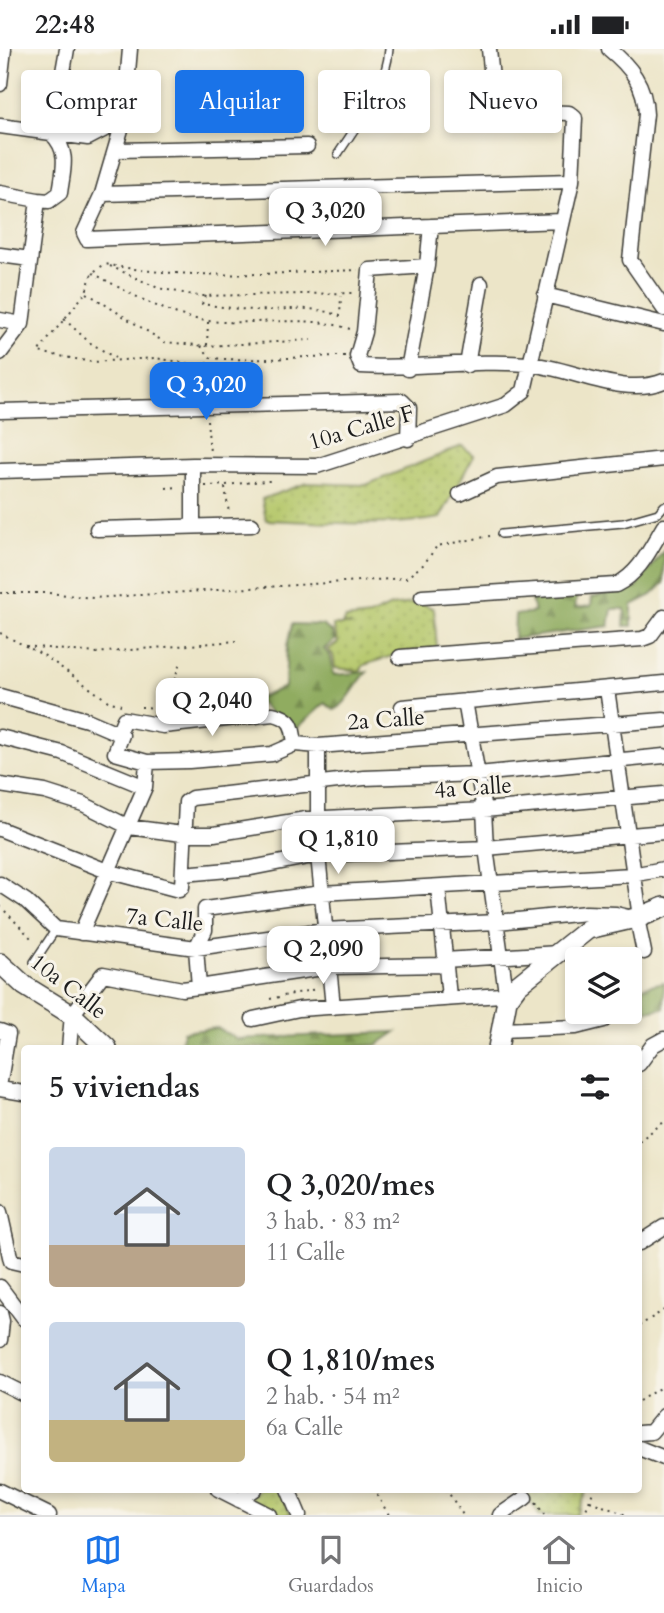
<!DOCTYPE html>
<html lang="es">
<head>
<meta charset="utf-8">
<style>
	body { margin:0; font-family:Cardo,serif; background:#f2f2f2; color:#202124; height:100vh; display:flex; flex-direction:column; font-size:26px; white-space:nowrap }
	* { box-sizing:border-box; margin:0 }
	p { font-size:23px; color:#757577 }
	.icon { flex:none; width:38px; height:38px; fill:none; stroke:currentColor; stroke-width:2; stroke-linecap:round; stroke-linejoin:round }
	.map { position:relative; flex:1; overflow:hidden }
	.side { position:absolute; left:21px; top:996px; width:621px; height:448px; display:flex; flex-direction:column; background:#fff; border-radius:7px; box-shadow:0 4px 10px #0003 }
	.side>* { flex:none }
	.hud { position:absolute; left:21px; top:21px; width:623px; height:63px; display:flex; gap:14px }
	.fabs { position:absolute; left:565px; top:898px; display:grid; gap:14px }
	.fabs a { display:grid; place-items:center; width:77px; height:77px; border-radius:7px; background:#fff; box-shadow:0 4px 10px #0003; font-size:35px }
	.price { position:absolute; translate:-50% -60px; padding:0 16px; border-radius:14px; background:#fff; color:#222; font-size:23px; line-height:46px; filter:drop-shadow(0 2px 4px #0008) }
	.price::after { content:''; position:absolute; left:50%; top:42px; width:21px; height:16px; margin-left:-10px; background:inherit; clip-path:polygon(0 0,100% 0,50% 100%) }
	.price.active { background:#1a73e8; color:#fff }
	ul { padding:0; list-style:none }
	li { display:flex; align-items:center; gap:21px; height:175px; padding:0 28px }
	li span { display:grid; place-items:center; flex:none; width:196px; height:140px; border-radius:7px; color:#555 }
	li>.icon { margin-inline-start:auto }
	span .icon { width:84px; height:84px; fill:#fffc; stroke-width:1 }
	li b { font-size:30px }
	h2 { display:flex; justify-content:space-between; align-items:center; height:84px; padding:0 28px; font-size:30px }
	.tag { padding:0 24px; border-radius:7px; background:#fff; box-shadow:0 4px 10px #0003; font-size:24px; line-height:63px }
	.tag.active { background:#1a73e8; color:#fff }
	.status { display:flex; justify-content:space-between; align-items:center; height:49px; padding:0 35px; background:#fff; direction:ltr }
	.status svg { height:19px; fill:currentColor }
	.menu { display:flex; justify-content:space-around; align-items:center; height:98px; border-top:2px solid #e0e0e0; background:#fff; font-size:19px; color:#757577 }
	.menu a { display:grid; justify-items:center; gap:4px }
	.menu .active { color:#1a73e8 }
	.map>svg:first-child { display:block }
	.green { fill:url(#green-dots); stroke:#697244; stroke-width:2 }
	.forest { fill:url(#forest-firs); stroke:#56643e; stroke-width:2 }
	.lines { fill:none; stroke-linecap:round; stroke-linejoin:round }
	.lane-casing { stroke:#3b3a36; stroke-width:10 }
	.street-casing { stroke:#3b3a36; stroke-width:17 }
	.secondary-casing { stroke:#3b3a36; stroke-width:22 }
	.path { stroke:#3b3a36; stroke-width:2; stroke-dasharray:2 5; stroke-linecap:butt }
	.lane { stroke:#fff; stroke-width:7 }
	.street { stroke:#fff; stroke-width:14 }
	.secondary { stroke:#fff; stroke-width:19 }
	.labels { text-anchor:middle; stroke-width:6; stroke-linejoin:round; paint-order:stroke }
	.street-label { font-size:23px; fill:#1c1c1c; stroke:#f7f3e8 }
</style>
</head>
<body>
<div class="status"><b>22:48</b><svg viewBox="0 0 49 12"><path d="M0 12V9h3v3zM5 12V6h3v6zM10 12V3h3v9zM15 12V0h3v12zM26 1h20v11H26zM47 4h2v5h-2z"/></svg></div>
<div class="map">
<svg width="664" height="1466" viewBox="0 0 664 1466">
	<defs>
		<pattern id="green-dots" width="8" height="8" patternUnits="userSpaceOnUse" patternTransform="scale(1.75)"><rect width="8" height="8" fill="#b6c86c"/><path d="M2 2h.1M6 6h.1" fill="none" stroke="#9cab5d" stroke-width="1.8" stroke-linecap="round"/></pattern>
		<pattern id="forest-firs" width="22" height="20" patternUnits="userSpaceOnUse" patternTransform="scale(1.75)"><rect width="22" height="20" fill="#90ac60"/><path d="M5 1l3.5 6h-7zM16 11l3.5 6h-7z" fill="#758b4e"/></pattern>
	</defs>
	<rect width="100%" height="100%" fill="#f7f3e8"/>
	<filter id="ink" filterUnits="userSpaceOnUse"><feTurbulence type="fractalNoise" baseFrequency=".0143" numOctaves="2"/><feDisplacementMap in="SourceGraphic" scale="14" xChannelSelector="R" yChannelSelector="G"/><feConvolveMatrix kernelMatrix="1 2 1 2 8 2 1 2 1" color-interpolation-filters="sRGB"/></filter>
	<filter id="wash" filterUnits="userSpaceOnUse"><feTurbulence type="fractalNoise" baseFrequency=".00686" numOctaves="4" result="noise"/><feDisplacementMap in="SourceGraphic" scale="28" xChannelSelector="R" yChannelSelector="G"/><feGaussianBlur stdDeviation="1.57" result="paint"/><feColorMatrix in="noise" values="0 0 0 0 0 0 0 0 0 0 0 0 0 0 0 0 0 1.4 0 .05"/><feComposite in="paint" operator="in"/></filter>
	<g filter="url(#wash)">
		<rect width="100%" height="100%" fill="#ece5c8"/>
		<path class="green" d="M462,397L474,406L440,469C383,479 323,473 266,471L262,450L307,434L366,436Z
			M419,553L434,560L437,600L404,603L364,616L360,622L335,619L333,606L328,600L338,594L333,576H352L342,575L345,570L370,567L391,557Z
			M259,1440H279L291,1466H275L248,1447Z
			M523,1440H588L577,1466H539Z"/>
		<path class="forest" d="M664,501V534L652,546L632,556V577H624L625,560H612L609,577L514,590L515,566L535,563L531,551L577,546L575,559L591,557L592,548L636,539Z
			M292,575L322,576L332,583L335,591L324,600L330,606L334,626L367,623C356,634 347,656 334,661L325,654L285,690L278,672L256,650L285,638L287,597Z
			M664,933V959L647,962L642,938Z
			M217,979L237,990L396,983L377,996L333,999H180L183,983Z"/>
	</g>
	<g filter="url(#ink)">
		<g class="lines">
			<defs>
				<path id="lane" d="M338,105C358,74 387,38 389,0
					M501,485L623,474L658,464L664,457
					M34,913L56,880"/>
				<path id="street" d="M609,0C631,18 645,36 646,65L630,211L664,260
					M0,35L4,0
					M124,70L102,145L84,184L87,190L562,172
					M0,77L88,89L124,70L130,0
					M117,101L307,97
					M0,144L38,151
					M102,145L572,132
					M0,206L30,210
					M427,217L370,221L364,283L357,307L361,317C416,321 472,310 527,315C571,318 622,349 664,332
					M545,246L664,275
					M0,271L22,275
					M0,304L22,275L38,151L49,152L60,144C63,121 70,103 52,85L67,0
					M467,316L481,235
					M408,320L427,217L431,177
					M0,362L402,352L409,359L408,390
					M0,422L193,416L317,417L506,356L524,342L572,132L575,69L569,64L503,62L495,59L489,0
					M460,445L497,428L664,410
					M193,477V416
					M97,480L252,476
					M422,548L616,536C640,524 650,500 664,477
					M400,608L642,590L650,587L664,568
					M607,640L640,868
					M0,647L87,671L122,686L115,704L147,713L189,712L272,705L295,695L318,697L664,671
					M465,652L484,761L486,799L507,951
					M402,658L664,634
					M118,684L124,670L163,677L273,665C292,669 293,677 295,695
					M0,688L62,704L145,738
					M318,697V806L333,958
					M0,736L45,743L83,755L129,778L182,785H214L306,770L484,761L664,745
					M0,780L107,822L179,841L182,838L186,753L192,749L364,729L478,725L664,707
					M183,825L251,819L318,806L486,799L664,783
					M0,835L26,852L56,880L196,899L324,881L497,873L586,864L616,865L628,868
					M438,838L449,948
					M637,869L644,903
					M81,884L145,738L147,713
					M444,911L559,904
					M199,938L329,918L445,916
					M253,970L299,960L501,946
					M502,981L576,978L604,971
					M0,982L8,985L0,1032
					M69,999L72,966L103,925L182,940L199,938L196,899L205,881V860L322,844L632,826L664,820
					M639,1015L653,996L664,990
					M0,1040L24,1044
					M0,1163L11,1212L24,1215
					M639,1194L664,1178
					M0,1238L24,1270
					M0,1264L2,1272L0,1291
					M0,1333L24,1345
					M639,1384L651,1383L664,1367
					M639,1399L664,1409
					M218,1440L269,1466
					M288,1440L299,1466
					M0,1442L49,1466
					M239,1451L255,1440
					M500,1466L525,1449"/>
				<path id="secondary" d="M0,914L25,937L72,966L107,999
					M498,999L507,951L518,936L588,880L640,868L664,858"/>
			</defs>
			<use href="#lane" class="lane-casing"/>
			<use href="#street" class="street-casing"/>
			<use href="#secondary" class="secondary-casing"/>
			<path class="path" d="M110,217L158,239L198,247L354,244
				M93,224C125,242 172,269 209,272C254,277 306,265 350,280
				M87,244L164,293L207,297L311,291
				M206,247L202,255C224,258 247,262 269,261C294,260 316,257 340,267L341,247
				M64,270L89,293L115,309
				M207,296L208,273
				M201,297L211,309
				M345,307C300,307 256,313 211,309L205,317L155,309L92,313L38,303L86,243L92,224L105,215C188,232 274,224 358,221
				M207,371L210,403
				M205,437C229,437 249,432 273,432
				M225,438L229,464
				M166,439L179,438
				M0,544H49L93,549L406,529L424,515L437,497L490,487
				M0,584L45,607L108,652L121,656
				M26,597L95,604L236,592
				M141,658L162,659L176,648L175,629L180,613
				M0,857L33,891
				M270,950L316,940
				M639,1092L664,1073
				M639,1277L664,1261
				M639,1352L664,1336
				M373,1440L389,1466
				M446,1440L463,1466
				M590,1452L626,1466
				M536,1453L544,1466
				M584,1466L594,1440"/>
			<use href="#lane" class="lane"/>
			<use href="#street" class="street"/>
			<use href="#secondary" class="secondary"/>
		</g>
	</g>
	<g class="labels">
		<g class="street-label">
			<text transform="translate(361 378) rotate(-16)" y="8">10a Calle F</text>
			<text transform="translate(386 670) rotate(-4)" y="8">2a Calle</text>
			<text transform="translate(473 738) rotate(-4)" y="8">4a Calle</text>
			<text transform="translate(165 870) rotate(6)" y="8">7a Calle</text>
			<text transform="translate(69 937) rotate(38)" y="8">10a Calle</text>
		</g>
	</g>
</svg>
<div class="fabs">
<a><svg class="icon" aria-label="layers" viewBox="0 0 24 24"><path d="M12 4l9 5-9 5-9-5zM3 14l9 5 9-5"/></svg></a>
</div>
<b class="price" style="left:325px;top:199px">Q 3,020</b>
<b class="price active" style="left:206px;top:373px">Q 3,020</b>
<b class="price" style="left:212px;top:689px">Q 2,040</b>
<b class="price" style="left:338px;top:827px">Q 1,810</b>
<b class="price" style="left:323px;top:937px">Q 2,090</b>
<div class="hud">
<a class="tag">Comprar</a>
<a class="tag active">Alquilar</a>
<a class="tag">Filtros</a>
<a class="tag">Nuevo</a>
</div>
<section class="side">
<h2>5 viviendas<svg class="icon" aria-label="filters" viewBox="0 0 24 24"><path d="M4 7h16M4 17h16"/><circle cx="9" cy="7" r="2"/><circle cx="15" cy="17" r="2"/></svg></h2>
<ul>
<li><span style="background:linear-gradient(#c9d6e8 70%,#b9a48a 0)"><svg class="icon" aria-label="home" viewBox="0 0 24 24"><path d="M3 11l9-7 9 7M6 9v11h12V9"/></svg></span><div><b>Q 3,020/mes</b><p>3 hab. · 83 m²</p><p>11 Calle</p></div></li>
<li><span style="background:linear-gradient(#c9d6e8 70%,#c2b280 0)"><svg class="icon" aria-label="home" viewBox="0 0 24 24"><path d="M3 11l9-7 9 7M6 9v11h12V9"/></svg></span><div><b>Q 1,810/mes</b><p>2 hab. · 54 m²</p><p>6a Calle</p></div></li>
</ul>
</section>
</div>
<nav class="menu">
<a class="active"><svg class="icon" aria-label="map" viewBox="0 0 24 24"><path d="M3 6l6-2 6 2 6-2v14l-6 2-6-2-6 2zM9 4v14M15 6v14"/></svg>Mapa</a>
<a><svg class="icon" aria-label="saved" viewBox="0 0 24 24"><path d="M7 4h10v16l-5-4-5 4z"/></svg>Guardados</a>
<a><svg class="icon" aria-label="home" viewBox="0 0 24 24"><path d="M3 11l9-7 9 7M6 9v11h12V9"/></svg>Inicio</a>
</nav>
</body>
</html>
